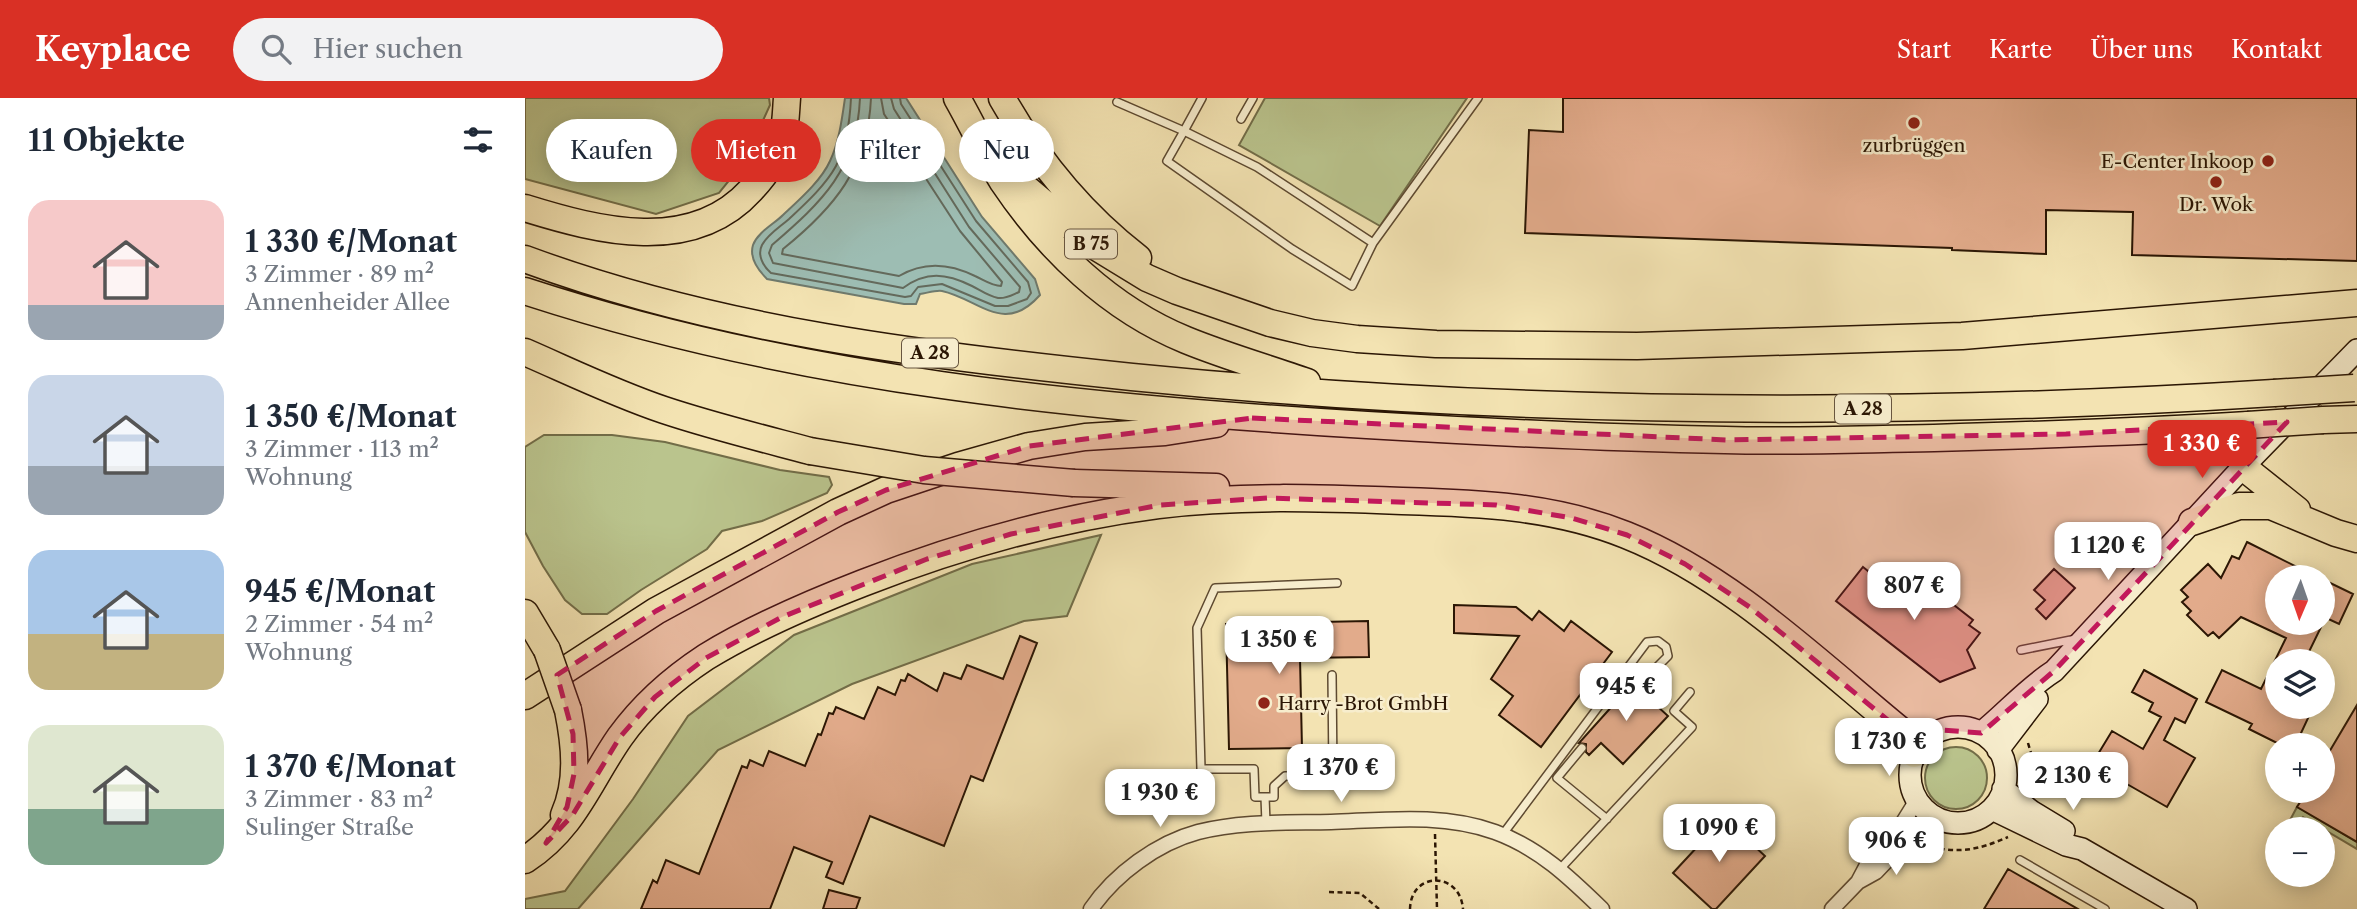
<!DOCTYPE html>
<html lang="de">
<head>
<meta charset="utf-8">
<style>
	body { margin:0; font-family:"Libre Caslon Text",serif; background:#f2f2f3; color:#1f2937; height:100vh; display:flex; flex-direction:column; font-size:26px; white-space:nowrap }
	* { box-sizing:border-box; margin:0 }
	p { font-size:23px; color:#747a83 }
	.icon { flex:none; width:38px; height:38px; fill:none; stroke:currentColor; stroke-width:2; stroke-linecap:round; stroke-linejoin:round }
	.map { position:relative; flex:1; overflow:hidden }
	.side { display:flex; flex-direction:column; background:#fff; width:525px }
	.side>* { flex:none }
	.guide { position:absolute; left:21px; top:21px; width:665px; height:63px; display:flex; gap:14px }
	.needle { width:46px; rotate:182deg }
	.tools { position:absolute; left:1740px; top:467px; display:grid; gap:14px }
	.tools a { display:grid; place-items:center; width:70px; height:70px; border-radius:50%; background:#fff; box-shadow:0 4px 18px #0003; font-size:35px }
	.price { position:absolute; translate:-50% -60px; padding:0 16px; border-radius:14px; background:#fff; color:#222; font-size:23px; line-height:46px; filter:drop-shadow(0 2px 4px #0008) }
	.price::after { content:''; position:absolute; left:50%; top:42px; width:21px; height:16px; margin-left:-10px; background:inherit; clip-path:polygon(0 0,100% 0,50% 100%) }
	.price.active { background:#d93025; color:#fff }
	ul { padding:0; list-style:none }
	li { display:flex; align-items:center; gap:21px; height:175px; padding:0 28px }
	li span { display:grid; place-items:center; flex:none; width:196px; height:140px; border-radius:21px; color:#555 }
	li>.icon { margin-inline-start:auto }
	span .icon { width:84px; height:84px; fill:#fffc; stroke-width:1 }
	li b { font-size:30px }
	h2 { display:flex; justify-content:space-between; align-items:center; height:84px; padding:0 28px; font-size:30px }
	.pill { padding:0 24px; border-radius:32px; background:#fff; box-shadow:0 4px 18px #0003; font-size:24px; line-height:63px }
	.pill.active { background:#d93025; color:#fff }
	header { display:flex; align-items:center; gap:42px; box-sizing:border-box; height:98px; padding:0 35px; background:#d93025; color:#fff }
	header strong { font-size:33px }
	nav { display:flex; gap:38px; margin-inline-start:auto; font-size:24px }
	.search { width:490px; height:63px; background:#f2f2f3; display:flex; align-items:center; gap:18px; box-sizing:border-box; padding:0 24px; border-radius:38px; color:#747a83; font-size:26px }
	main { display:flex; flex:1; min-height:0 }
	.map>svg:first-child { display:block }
	.green { fill:#bac48d; stroke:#726d48; stroke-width:2 }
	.water { fill:#9dbdb3; stroke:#6f7a6d; stroke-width:2 }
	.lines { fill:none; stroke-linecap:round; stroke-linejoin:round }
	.shore { stroke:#646a5c; stroke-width:2 }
	.building { fill:#e2ab8b; stroke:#2b1604; stroke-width:2 }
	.lane-casing { stroke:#5d4930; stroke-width:10 }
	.street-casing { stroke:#5d4930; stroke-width:17 }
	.secondary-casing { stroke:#2b1604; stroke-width:24 }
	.highway-casing { stroke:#2b1604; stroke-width:29 }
	.path { stroke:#2b1604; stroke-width:2.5; stroke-dasharray:5 3.5; stroke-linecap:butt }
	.lane { stroke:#f7edcd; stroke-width:7 }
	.street { stroke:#f7edcd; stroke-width:14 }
	.secondary { stroke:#f7edcd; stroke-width:21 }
	.highway { stroke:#f3e3b2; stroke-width:26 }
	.highway-bridge-casing { stroke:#2b1604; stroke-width:29; stroke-linecap:butt }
	.highway-bridge { stroke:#f3e3b2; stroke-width:26 }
	.marked { fill:#c2185b; fill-opacity:0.2; stroke:#c2185b; stroke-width:5; stroke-dasharray:14 9; stroke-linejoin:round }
	.poi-dot { fill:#8f2418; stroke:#f7edcd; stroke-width:2.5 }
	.labels { text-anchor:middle; stroke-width:5; stroke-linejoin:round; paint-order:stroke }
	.shield { fill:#f7edcd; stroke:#685640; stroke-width:2 }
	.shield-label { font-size:18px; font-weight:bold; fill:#2b1604 }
	.poi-label { font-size:19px; fill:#2b1604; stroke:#f7edcd }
</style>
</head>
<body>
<header>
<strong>Keyplace</strong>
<div class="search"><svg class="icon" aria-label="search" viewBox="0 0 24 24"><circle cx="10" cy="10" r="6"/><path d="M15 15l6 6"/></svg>Hier suchen</div>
<nav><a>Start</a><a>Karte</a><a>Über uns</a><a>Kontakt</a></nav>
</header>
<main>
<section class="side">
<h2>11 Objekte<svg class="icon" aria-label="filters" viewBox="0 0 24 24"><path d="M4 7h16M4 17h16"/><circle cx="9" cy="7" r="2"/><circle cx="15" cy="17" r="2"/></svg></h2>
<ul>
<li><span style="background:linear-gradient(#f6c9c9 75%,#9aa5b1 0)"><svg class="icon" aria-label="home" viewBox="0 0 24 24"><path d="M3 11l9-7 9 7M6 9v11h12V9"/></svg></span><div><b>1 330 €/Monat</b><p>3 Zimmer · 89 m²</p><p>Annenheider Allee</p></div></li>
<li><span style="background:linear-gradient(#c9d6e8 65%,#9aa5b1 0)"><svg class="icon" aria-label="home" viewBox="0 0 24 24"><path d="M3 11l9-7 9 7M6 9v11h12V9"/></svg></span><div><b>1 350 €/Monat</b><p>3 Zimmer · 113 m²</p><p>Wohnung</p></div></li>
<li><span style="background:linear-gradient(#a9c7e8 60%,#c2b280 0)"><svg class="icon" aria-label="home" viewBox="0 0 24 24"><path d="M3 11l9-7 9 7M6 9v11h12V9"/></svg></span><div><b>945 €/Monat</b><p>2 Zimmer · 54 m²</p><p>Wohnung</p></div></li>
<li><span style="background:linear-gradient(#dfe7d0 60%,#7fa58c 0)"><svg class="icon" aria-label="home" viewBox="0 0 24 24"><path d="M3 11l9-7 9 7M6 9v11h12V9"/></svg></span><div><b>1 370 €/Monat</b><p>3 Zimmer · 83 m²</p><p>Sulinger Straße</p></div></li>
</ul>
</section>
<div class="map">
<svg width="1832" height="811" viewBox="0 0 1832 811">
	<rect width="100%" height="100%" fill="#f3e3b2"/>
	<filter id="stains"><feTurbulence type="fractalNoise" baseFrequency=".00286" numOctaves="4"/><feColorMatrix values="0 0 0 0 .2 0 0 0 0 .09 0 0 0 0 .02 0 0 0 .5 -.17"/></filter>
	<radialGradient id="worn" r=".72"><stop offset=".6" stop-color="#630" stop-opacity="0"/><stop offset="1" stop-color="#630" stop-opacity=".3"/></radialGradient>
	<path class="green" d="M0,0H244L245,7L219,64L194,95L131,116L0,81Z
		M740,0H942L855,128L714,47Z
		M19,337H87L140,344L255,372L304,379L307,387L302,395L237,423L197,433L182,451L116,492L82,516H57L40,502L18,468L0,434V349Z
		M576,437L542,518L499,523L327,586L193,652L53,811H0V801L40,793L108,701L163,618L269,537L447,466Z
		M1400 680a31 31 0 1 1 62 0a31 31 0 1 1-62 0Z
		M1772,709L1832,744V751L1778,719L1772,729L1764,724Z"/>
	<path class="water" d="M320,0H381L457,119L510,181L515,197C479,238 454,201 417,193C411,192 402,195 395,196L391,206H379L242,181C234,173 224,160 228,147C233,134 249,126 258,117C274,102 296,83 305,63C314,44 317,21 320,0Z"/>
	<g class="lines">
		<path class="shore" d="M326,0C325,21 321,49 311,68C300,88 280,106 264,121C255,129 243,136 237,147C232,157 238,168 246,175L380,199L386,198L393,189L417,186L470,208H483L502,201L506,195L503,184L451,123L376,6L375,0
			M335,0C332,71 298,103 247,147L244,155L248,165L378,190C401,173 421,175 447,188C455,192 463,198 473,200C481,201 487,197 494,194L495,189L444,129L369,11L366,0
			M346,0C343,70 309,110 258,151L257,156L374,178C399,163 424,165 450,178C459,182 467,188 476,188L477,184L435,133L359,16L356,0"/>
	</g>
	<path class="building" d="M1038,0H1832V163L1607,157L1608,114L1521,112V156L1427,152V150L1000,135L1004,32L1038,34Z
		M1722,444L1794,480H1752V525H1798L1779,564H1752V609H1767L1784,618L1770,648H1758L1724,631L1727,626L1681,604L1697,572L1736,591L1761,540L1716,519L1694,540L1688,534L1683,538L1662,517L1666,513L1657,504L1663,499L1656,492L1683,466L1696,480L1707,458L1714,461Z
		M1338,469L1364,490L1379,472L1389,481L1392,478L1448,522L1444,527L1455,535L1442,552L1450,570L1415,584L1311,503Z
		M1529,471L1550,490L1521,521L1511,511L1520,502L1509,492Z
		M1797,481L1828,496L1814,526L1797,518Z
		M929,507L991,509L1007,522L1014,513L1039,533L1046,523L1087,554L1016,649L974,617L988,598L966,581L994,538L929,535Z
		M843,523L844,559L775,560L777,650L704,651L701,526Z
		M495,538L512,545L458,683L446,678L419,748L345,718L318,786L301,779L307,764L269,749L245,811H116L128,782L132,785L141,762L174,776L217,668L222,670L225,662L238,668L244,653L280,668L293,636L296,637L304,615L308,616L311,609L339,621L353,589L370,597L376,582L380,583L383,576L412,593L419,575L436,581L442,567L478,581Z
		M1619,572L1672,601L1660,625L1650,620L1639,642L1670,660L1642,709L1567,666L1587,633L1618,651L1636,619L1624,613L1628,605L1607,594Z
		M1116,576L1115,581L1117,585L1128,586L1119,596L1143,618L1098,666L1076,645L1064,657L1061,654V646L1054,645Z
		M1832,607V744L1772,709L1782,693H1797V666Z
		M1199,720L1240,758L1191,811H1187L1148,775Z
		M1483,771L1553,811H1459Z
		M304,792L335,800L331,811H298Z"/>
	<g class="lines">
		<defs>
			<path id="lane" d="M677,0L659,33L732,69L848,145
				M592,4L659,33L642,63L767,151L827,188L848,145L953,0
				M716,21L728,0
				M1496,552L1551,541
				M1057,650L1032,680L1082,721
				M740,699H749V688L760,678L808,677L807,577
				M741,725L740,699H730L729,671H676L672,530L690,490L812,485
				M978,736L1122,544L1133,543L1141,549L1143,558L1121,580
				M1495,762L1580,811
				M1035,771L1167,629L1149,613L1165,594"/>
			<path id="street" d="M1333,784L1342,767L1374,731L1392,702
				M566,811C590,776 632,745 673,734C716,723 761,725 806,724C860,722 918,715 970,734C1014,750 1044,779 1077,811
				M1307,811L1333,784L1351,774L1393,730L1408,719"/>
			<path id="secondary" d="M1385 677a48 48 0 1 1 96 0a48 48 0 1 1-96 0Z
				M1456,635C1481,615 1502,590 1529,573L1718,369L1832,252
				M1473,652L1512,601
				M1478,691L1506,713L1539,733
				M1467,711L1541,747L1557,751L1661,811"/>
			<path id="highway" d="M432,0C448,28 461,57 478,84C523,151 585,211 661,242C700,258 742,270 782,284
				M477,0C512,62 556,116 613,160
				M464,59L568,147L622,180L652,193L745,225L787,235L832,241L911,246L1112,248L1437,238L1832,205
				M0,110C74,133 167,157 226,92C240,77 254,58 258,37C261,25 261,12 262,0
				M0,161C194,233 403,258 607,279C987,317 1369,319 1749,295
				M0,193C272,282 558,310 842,327C961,334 1080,340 1200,342C1269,344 1339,341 1409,340C1514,337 1618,334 1723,327
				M0,254C46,274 91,296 139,312C187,328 236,340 285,353
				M1798,322L1832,321
				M1718,369L1772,412
				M549,385L691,389
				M1667,424L1714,408H1746L1811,435L1832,441
				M0,515L22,552
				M0,598L131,513L313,414L361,392L433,368L504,348L560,339L640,334L691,326
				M39,717C54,683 50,647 43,612
				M0,762C50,729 63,685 95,639C118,607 149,580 181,559C230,529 284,506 338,485C433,448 531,420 633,407C714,397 796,400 877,403C953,405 1029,408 1101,437C1204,478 1291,563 1375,632L1389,656"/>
		</defs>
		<use href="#lane" class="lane-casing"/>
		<use href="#street" class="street-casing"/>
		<use href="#secondary" class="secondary-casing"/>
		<use href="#highway" class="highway-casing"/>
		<path class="path" d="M1503,645L1509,665V693
			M910,736L912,811
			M1398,747C1432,756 1451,753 1483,739
			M804,794L835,795L854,811
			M885,811C886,773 935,773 938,811"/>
		<use href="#lane" class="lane"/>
		<use href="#street" class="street"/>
		<use href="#secondary" class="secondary"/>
		<use href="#highway" class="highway"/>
		<defs>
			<path id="highway-bridge" d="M1749,295L1829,290
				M1723,327L1798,322
				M285,353L399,372L549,385
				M22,552L43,612"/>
		</defs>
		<use href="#highway-bridge" class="highway-bridge-casing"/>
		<use href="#highway-bridge" class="highway-bridge"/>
	</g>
	<path class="marked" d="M727,320L1202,342L1541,336L1762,324L1529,573L1456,635L1417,632L1389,656L1375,632L1226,510L1160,466L1102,437L1047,420L971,407L743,400L635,407L486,436L402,461L257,519L181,560L130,599L95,639L47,718L21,745L42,709L49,676L48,636L32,577L131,513L313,414L361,392L504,348Z"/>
	<g class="poi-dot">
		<circle cx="1389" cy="25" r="7"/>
		<circle cx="1743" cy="63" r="7"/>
		<circle cx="1691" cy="84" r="7"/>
		<circle cx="739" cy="605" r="7"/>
	</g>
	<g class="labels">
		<g class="shield">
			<rect x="540" y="131.5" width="52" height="29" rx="5"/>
			<rect x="377" y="240.5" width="56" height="29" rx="5"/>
			<rect x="1310" y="296.5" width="56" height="29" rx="5"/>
		</g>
		<g class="shield-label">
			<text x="566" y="152">B 75</text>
			<text x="405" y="261">A 28</text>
			<text x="1338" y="317">A 28</text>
		</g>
		<g class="poi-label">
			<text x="1389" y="54">zurbrüggen</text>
			<text x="1729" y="70" text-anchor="end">E-Center Inkoop</text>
			<text x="1691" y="113">Dr. Wok</text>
			<text x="753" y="612" text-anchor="start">Harry -Brot GmbH</text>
		</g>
	</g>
	<rect width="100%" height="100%" filter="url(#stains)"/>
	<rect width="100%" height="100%" fill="url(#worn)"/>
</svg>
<div class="tools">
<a><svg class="needle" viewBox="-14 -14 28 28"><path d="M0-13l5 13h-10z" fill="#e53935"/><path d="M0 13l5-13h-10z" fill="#747a83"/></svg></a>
<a><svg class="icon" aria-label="layers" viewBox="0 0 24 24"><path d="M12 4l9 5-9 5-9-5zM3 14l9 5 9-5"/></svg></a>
<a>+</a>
<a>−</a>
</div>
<b class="price active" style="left:1677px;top:382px">1 330 €</b>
<b class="price" style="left:1583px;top:484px">1 120 €</b>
<b class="price" style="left:1389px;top:524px">807 €</b>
<b class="price" style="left:754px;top:578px">1 350 €</b>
<b class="price" style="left:1101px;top:625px">945 €</b>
<b class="price" style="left:1364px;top:680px">1 730 €</b>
<b class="price" style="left:816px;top:706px">1 370 €</b>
<b class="price" style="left:1548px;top:714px">2 130 €</b>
<b class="price" style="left:635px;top:731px">1 930 €</b>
<b class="price" style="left:1194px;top:766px">1 090 €</b>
<b class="price" style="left:1371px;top:779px">906 €</b>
<div class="guide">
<a class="pill">Kaufen</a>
<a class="pill active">Mieten</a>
<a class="pill">Filter</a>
<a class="pill">Neu</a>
</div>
</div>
</main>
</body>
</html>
